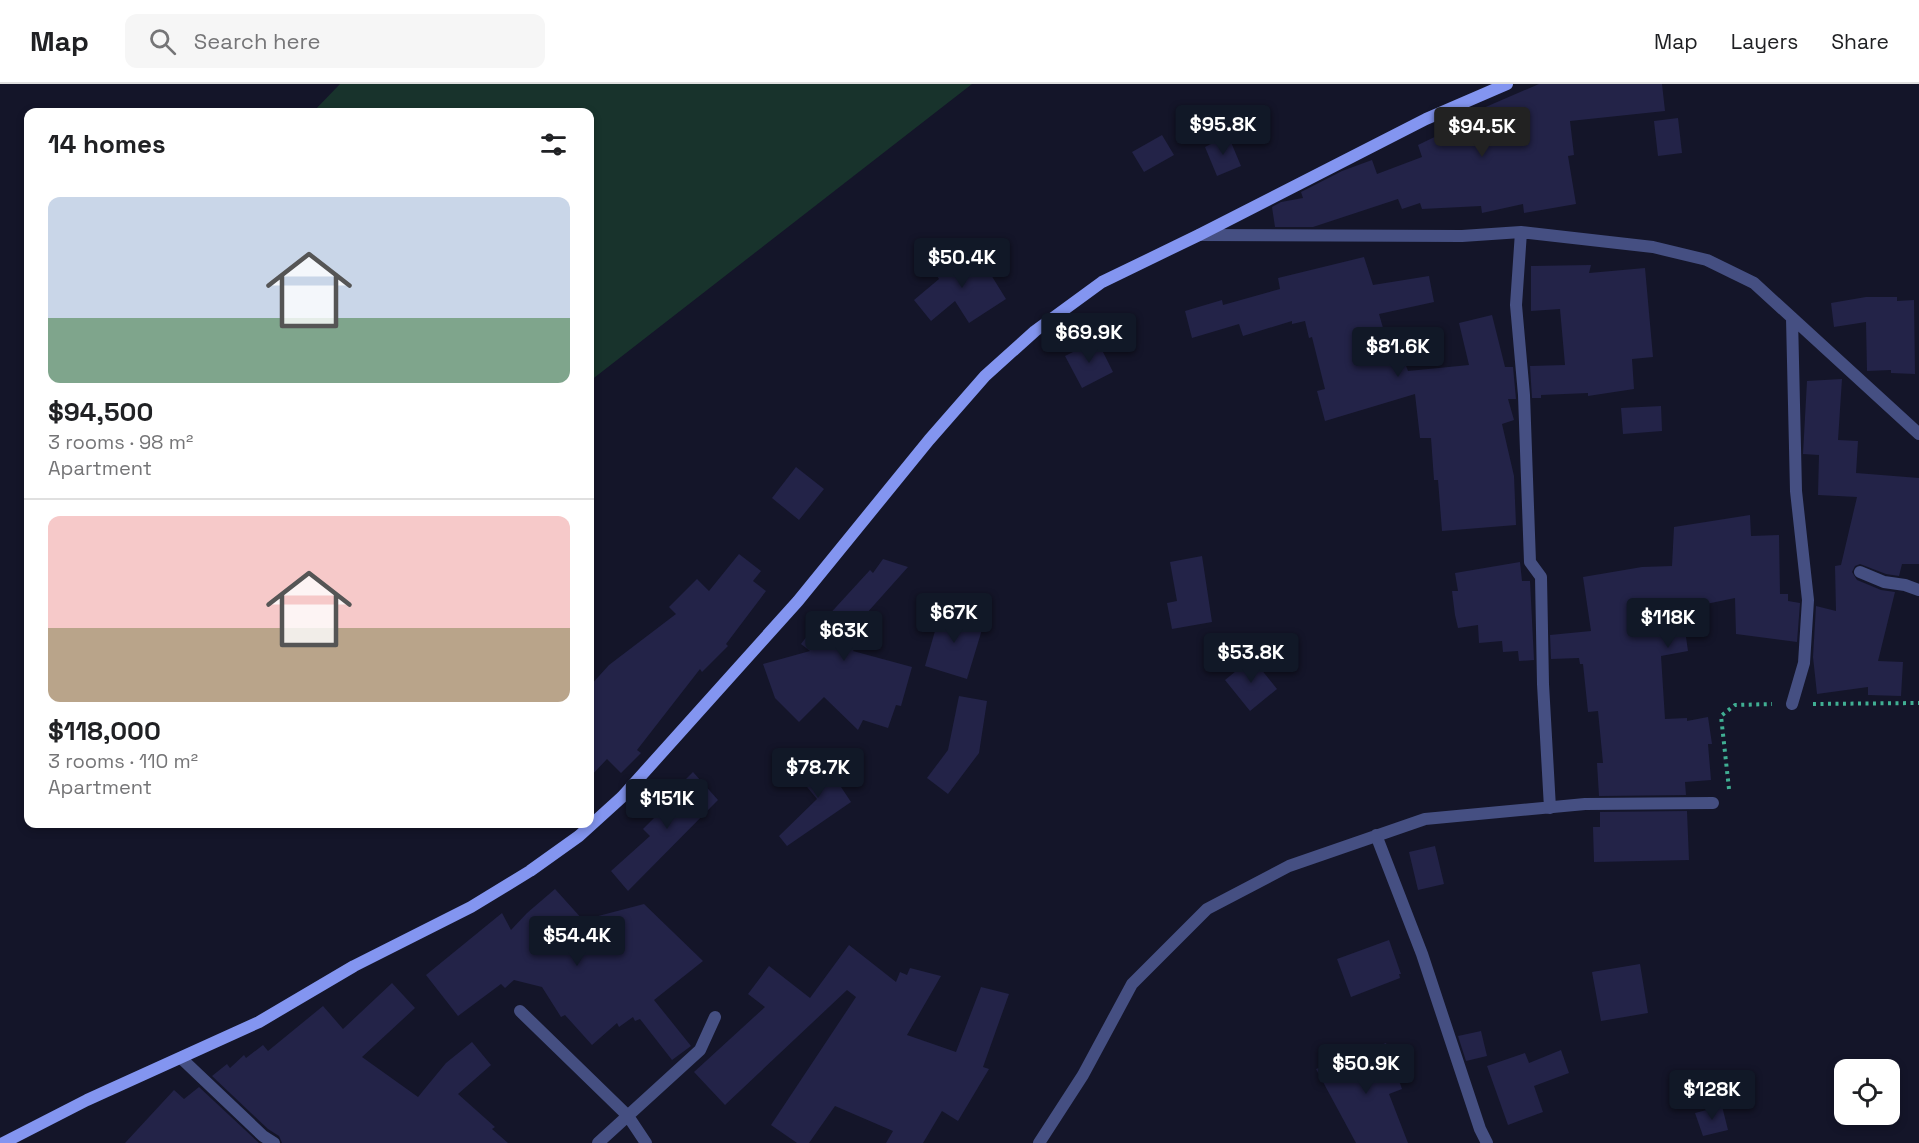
<!DOCTYPE html>
<html lang="en">
<head>
<meta charset="utf-8">
<style>
	body { margin:0; font-family:"Space Grotesk",sans-serif; background:#f6f6f6; color:#202124; height:100vh; display:flex; flex-direction:column; font-size:22px; white-space:nowrap }
	* { box-sizing:border-box; margin:0 }
	p { font-size:20px; color:#757577 }
	.icon { flex:none; width:33px; height:33px; fill:none; stroke:currentColor; stroke-width:2; stroke-linecap:round; stroke-linejoin:round }
	.map { position:relative; flex:1; overflow:hidden }
	.details { position:absolute; left:24px; top:24px; width:570px; height:720px; display:flex; flex-direction:column; background:#fff; border-radius:12px; box-shadow:0 3px 9px #0003 }
	.details>* { flex:none }
	.fabs { position:absolute; left:1834px; top:975px; display:grid; gap:12px }
	.fabs a { display:grid; place-items:center; width:66px; height:66px; border-radius:12px; background:#fff; box-shadow:0 3px 9px #0003; font-size:30px }
	.price { position:absolute; translate:-50% -51px; padding:0 14px; border-radius:6px; background:#111827; color:#fff; font-size:20px; line-height:39px; filter:drop-shadow(0 2px 3px #0008) }
	.price::after { content:''; position:absolute; left:50%; top:36px; width:18px; height:14px; margin-left:-9px; background:inherit; clip-path:polygon(0 0,100% 0,50% 100%) }
	.price.on { background:#222; color:#fff }
	ul { padding:0; list-style:none }
	li { display:grid; align-content:center; gap:12px; height:318px; padding:0 24px }
	li+li { border-top:2px solid #e0e0e0 }
	li span { display:grid; place-items:center; height:186px; border-radius:12px; color:#555 }
	li>.icon { margin-inline-start:auto }
	span .icon { width:108px; height:108px; fill:#fffc; stroke-width:1 }
	li b { font-size:26px }
	h2 { display:flex; justify-content:space-between; align-items:center; height:72px; padding:0 24px; font-size:26px }
	header { display:flex; align-items:center; gap:36px; box-sizing:border-box; height:84px; padding:0 30px; background:#fff; border-bottom:2px solid #e0e0e0 }
	header strong { font-size:28px }
	nav { display:flex; gap:33px; margin-inline-start:auto; font-size:21px }
	.search { width:420px; height:54px; background:#f6f6f6; display:flex; align-items:center; gap:15px; box-sizing:border-box; padding:0 21px; border-radius:12px; color:#757577; font-size:22px }
	.map>svg:first-child { display:block }
	.green { fill:#18332c }
	.building { fill:#232348 }
	.lines { fill:none; stroke-linecap:round; stroke-linejoin:round }
	.path { stroke:#40af93; stroke-width:4; stroke-dasharray:3 4.5; stroke-linecap:butt }
	.service { stroke:#454f82; stroke-width:12 }
	.minor { stroke:#454f82; stroke-width:12 }
	.secondary { stroke:#8395f0; stroke-width:12 }
</style>
</head>
<body>
<header>
<strong>Map</strong>
<div class="search"><svg class="icon" aria-label="search" viewBox="0 0 24 24"><circle cx="10" cy="10" r="6"/><path d="M15 15l6 6"/></svg>Search here</div>
<nav><a>Map</a><a>Layers</a><a>Share</a></nav>
</header>
<div class="map">
<svg width="1919" height="1059" viewBox="0 0 1919 1059">
	<rect width="100%" height="100%" fill="#141529"/>
	<path class="green" d="M340,0H972L590,297V28H313Z"/>
	<path class="building" d="M1539,0H1662L1665,27L1570,37L1574,71L1568,72L1576,120L1524,129L1523,120L1482,129L1481,122L1422,125L1420,119L1402,125L1398,115L1313,143H1275L1272,123L1281,118L1303,114L1301,108L1342,87L1372,76L1377,90L1422,73L1418,61L1482,30L1481,25Z
		M1678,34L1682,69L1658,72L1654,37Z
		M1162,51L1174,71L1144,88L1132,68Z
		M1228,51L1241,82L1217,92L1205,63Z
		M975,165L1006,215L969,239L955,217L931,237L914,216L939,195L935,189Z
		M1364,173L1373,201L1429,192L1434,218L1379,230L1394,282L1405,279L1408,287L1469,281L1459,239L1492,231L1505,283H1513L1516,315H1508L1514,336L1502,340L1514,392L1516,441L1442,447L1438,396H1434L1431,354H1420L1415,310L1325,337L1317,307L1325,305L1312,253L1309,254L1305,237L1292,240V237L1243,252L1239,240L1192,254L1185,227L1222,216L1223,221L1280,205L1278,194Z
		M1591,181L1589,189L1645,184L1653,273L1632,275L1634,305L1588,312V309L1541,311V314H1532L1530,282L1565,281L1560,225L1531,227V182Z
		M1866,213H1897V217L1914,216L1915,290L1891,289V286L1867,287L1866,238L1834,243L1831,219Z
		M1097,256L1113,288L1082,304L1065,272Z
		M1842,295L1838,356L1858,357L1856,389L1919,394V480H1902L1899,492L1886,490L1860,480L1855,482L1852,488L1857,496L1881,506L1895,508L1878,577L1903,578L1901,612L1868,611V603L1817,610L1813,573L1816,522L1836,527L1835,482L1841,481L1857,413L1818,411L1819,371L1803,370L1807,297Z
		M1661,322L1662,347L1623,350L1621,324Z
		M796,383L824,405L799,436L772,414Z
		M1750,431L1751,452L1779,451L1780,510H1788V517L1800,519L1797,558L1736,550L1735,514L1682,525L1688,567L1661,572L1665,635L1687,634V637L1708,633L1712,660H1708L1711,696L1685,698L1686,711L1599,712L1597,679H1603L1598,627L1588,628L1583,580H1580L1579,574L1551,575L1550,551L1591,547L1583,493L1642,483L1672,482L1674,443Z
		M739,470L761,487L753,497L766,507L726,560L728,562L702,588L700,585L637,666L641,669L621,689L607,675L590,693V602L609,581L676,530L669,523L697,495L709,507Z
		M1202,472L1212,538L1172,545L1167,519L1177,517L1170,478Z
		M883,475L908,483L849,549L860,557L853,567L912,583L901,622L896,621L888,644L863,636L858,646L824,613L799,638L775,614L763,580L810,567L801,560L823,531L826,534L870,486L873,489Z
		M1520,478L1522,497H1530L1534,576L1519,577L1518,567L1503,568L1502,557L1479,559L1478,541L1458,544L1455,531L1452,507H1458L1455,489Z
		M941,526L984,539L967,595L925,582Z
		M1252,574L1277,605L1250,627L1225,596Z
		M959,612L987,617L979,669L948,710L927,694L948,666Z
		M819,669L842,698L839,700L851,718L787,762L779,752L817,715L798,692Z
		M693,688L718,716L628,807L611,787L650,752L643,745L674,714L671,710Z
		M1687,727L1689,776L1594,778L1593,743H1600V728Z
		M1435,762L1444,800L1418,806L1409,768Z
		M555,805L583,836L644,820L703,877L654,916L691,962L672,976L640,935L635,937L633,933L619,943L617,939L592,961L565,931L561,933L542,903L514,896L505,904L501,900L458,932L426,891L502,829L511,846L527,829Z
		M1389,856L1401,890H1399L1400,894L1351,913L1337,875Z
		M849,861L896,898L900,888L907,891L910,884L941,892L907,951L956,968L981,903L1009,910L983,983L989,985L958,1037L942,1027L923,1059H886L893,1047L835,1022L809,1059H797L771,1041L856,913L847,906L725,1021L694,988L765,923L748,910L769,882L810,914Z
		M1640,880L1648,929L1601,937L1592,888Z
		M392,899L415,924L362,973L418,1013L446,979L472,958L491,981L458,1010L495,1043L492,1045L508,1059H282L279,1052L268,1045L212,992L227,980L230,984L244,971L246,974L263,961L268,967L323,922L343,945Z
		M1481,947L1487,972L1466,977L1458,952Z
		M1386,959L1402,1005L1389,1010L1408,1059H1356L1316,985Z
		M1561,966L1569,989L1534,1002L1543,1028L1508,1041L1487,982L1525,969L1529,979Z
		M199,1003L259,1059H125L174,1006L184,1015Z
		M1722,1022L1728,1046L1703,1052L1695,1029Z"/>
	<g class="lines">
		<path class="path" d="M1813,620L1919,619
			M1729,705L1721,632L1735,621L1772,620"/>
		<path class="service" d="M520,927L628,1032L646,1059
			M598,1059L700,966L715,933"/>
		<path class="minor" d="M1521,148L1516,221L1524,311L1530,478L1541,493L1543,600L1550,724
			M1199,151L1462,152L1521,148L1653,163L1707,176L1754,199L1919,350
			M1860,488L1884,498L1905,501L1919,506
			M1792,620L1804,579L1808,516L1796,407L1792,234
			M1376,751L1422,870L1480,1045L1487,1059
			M182,975L263,1052L274,1059
			M1039,1059L1083,991L1132,900L1207,825L1289,782L1425,735L1585,720L1713,719"/>
		<path class="secondary" d="M3,1059L87,1016L259,938L354,882L471,823L530,787L579,752L622,713L798,517L929,356L985,292L1035,247L1102,198L1199,151L1426,35L1507,0"/>
	</g>
</svg>
<div class="fabs">
<a><svg class="icon" aria-label="locate" viewBox="0 0 24 24"><circle cx="12" cy="12" r="6"/><path d="M12 2v4M12 18v4M2 12h4M18 12h4"/></svg></a>
</div>
<b class="price" style="left:1223px;top:72px">$95.8K</b>
<b class="price on" style="left:1482px;top:74px">$94.5K</b>
<b class="price" style="left:962px;top:205px">$50.4K</b>
<b class="price" style="left:1089px;top:280px">$69.9K</b>
<b class="price" style="left:1398px;top:294px">$81.6K</b>
<b class="price" style="left:954px;top:560px">$67K</b>
<b class="price" style="left:1668px;top:565px">$118K</b>
<b class="price" style="left:844px;top:578px">$63K</b>
<b class="price" style="left:1251px;top:600px">$53.8K</b>
<b class="price" style="left:818px;top:715px">$78.7K</b>
<b class="price" style="left:667px;top:746px">$151K</b>
<b class="price" style="left:577px;top:883px">$54.4K</b>
<b class="price" style="left:1366px;top:1011px">$50.9K</b>
<b class="price" style="left:1712px;top:1037px">$128K</b>
<section class="details">
<h2>14 homes<svg class="icon" aria-label="filters" viewBox="0 0 24 24"><path d="M4 7h16M4 17h16"/><circle cx="9" cy="7" r="2"/><circle cx="15" cy="17" r="2"/></svg></h2>
<ul>
<li><span style="background:linear-gradient(#c9d6e8 65%,#7fa58c 0)"><svg class="icon" aria-label="home" viewBox="0 0 24 24"><path d="M3 11l9-7 9 7M6 9v11h12V9"/></svg></span><div><b>$94,500</b><p>3 rooms · 98 m²</p><p>Apartment</p></div></li>
<li><span style="background:linear-gradient(#f6c9c9 60%,#b9a48a 0)"><svg class="icon" aria-label="home" viewBox="0 0 24 24"><path d="M3 11l9-7 9 7M6 9v11h12V9"/></svg></span><div><b>$118,000</b><p>3 rooms · 110 m²</p><p>Apartment</p></div></li>
</ul>
</section>
</div>
</body>
</html>
